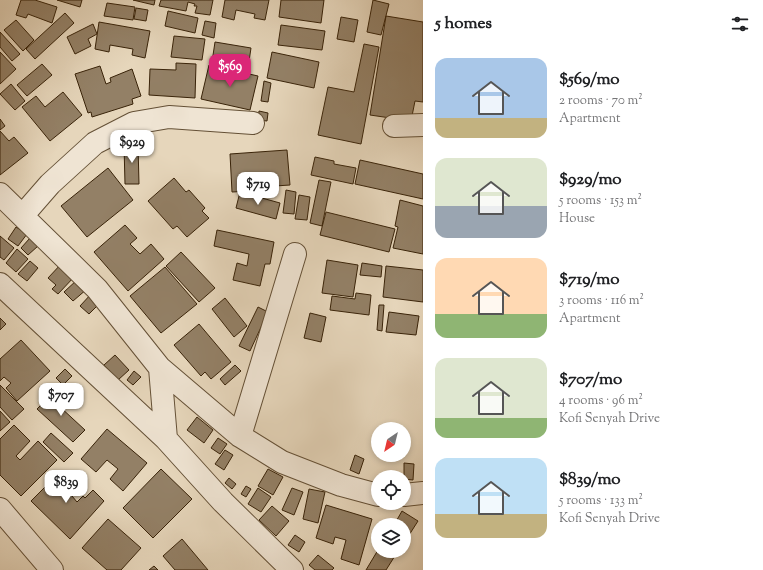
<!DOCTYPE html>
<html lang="en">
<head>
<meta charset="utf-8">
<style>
	body { margin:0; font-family:"Sorts Mill Goudy",serif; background:#f2f2f2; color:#202124; height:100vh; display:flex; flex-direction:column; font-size:15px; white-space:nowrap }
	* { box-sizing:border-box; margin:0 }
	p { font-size:13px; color:#757577 }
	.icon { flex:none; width:22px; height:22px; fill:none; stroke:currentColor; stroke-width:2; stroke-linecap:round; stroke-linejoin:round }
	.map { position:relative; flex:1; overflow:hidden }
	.details { display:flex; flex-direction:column; background:#fff; width:340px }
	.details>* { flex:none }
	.needle { width:26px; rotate:215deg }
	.tools { position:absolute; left:371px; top:422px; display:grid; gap:8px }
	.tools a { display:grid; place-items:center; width:40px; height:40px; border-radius:50%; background:#fff; box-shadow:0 2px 6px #0003; font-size:20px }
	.price { position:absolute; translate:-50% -34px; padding:0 9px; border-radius:8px; background:#fff; color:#222; font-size:13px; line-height:26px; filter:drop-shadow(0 1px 2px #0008) }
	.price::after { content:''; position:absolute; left:50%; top:24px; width:12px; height:9px; margin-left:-6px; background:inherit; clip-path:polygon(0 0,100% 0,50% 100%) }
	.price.selected { background:#db2777; color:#fff }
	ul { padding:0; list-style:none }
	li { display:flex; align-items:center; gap:12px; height:100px; padding:0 12px }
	li span { display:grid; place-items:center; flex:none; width:112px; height:80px; border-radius:12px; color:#555 }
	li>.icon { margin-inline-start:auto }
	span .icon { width:48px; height:48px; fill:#fffc; stroke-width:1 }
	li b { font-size:17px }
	h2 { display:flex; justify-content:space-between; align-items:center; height:48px; padding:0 12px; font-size:17px }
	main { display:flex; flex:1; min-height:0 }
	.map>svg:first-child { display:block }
	.building { fill:#938066; stroke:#392309 }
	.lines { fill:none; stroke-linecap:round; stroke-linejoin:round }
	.minor-casing { stroke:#645036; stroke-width:24 }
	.minor { stroke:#efe4d3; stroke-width:22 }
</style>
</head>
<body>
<main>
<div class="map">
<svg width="423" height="570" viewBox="0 0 423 570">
	<rect width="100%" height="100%" fill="#e6d6bb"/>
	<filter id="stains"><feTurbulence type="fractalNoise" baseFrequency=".005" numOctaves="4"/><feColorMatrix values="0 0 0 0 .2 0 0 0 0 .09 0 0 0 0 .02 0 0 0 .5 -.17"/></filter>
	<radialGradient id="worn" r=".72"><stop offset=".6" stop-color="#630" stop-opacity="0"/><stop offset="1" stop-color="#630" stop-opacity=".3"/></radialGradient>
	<path class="building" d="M21,0H35L57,7L52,23L28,14L26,18L16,15Z
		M57,0H82L80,7Z
		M133,0H155L154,5Z
		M161,0H213L210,15L195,13L197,6H194L195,4L188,2L186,11L159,6Z
		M225,0H269L265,20L254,18L255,14L236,10L234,20L222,17Z
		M281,0H324L321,23L279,17Z
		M373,0L389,4L381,35L367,32Z
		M107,3L135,7L133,20L104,16Z
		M136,8L148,10L146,21L134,19Z
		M168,11L198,18L195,33L165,26Z
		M65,13L74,23L35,59L26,49Z
		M386,16L423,22V102L415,101L411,121L370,115Z
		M341,17L358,20L354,42L337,39Z
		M16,20L34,40L23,51L4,30Z
		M205,21L216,23L214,38L202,35Z
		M99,22L150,31L145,58L132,55L133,49L110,45L109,52L95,49Z
		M93,24L97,34L88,39L91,46L75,54L67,37Z
		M281,25L325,31L322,50L278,45Z
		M0,32L20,54L12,61L0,47Z
		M174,36L205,39L202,60L171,57Z
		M215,42L251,48L248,68L212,62Z
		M364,44L379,47L361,144L318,135L328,87L354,92Z
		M0,52L16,69L0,84Z
		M272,52L319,62L314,88L267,78Z
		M176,63L196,64L195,98L149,95L150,69L176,70Z
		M42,64L52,75L27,96L17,85Z
		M209,65L258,76L250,110L201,99Z
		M100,66L106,84L111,82L110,78L132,69L141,96L132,99L133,104L92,117L91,112L88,113L75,74Z
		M264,81L271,83L268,102L261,101Z
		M11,84L25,101L15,110L0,94Z
		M63,92L82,115L50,141L22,107L36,96L45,107Z
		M259,111L268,113L267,121L258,120Z
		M0,119L5,126L0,130Z
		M0,131L9,141L14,137L28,153L0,175Z
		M124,145H138L139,184H125Z
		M287,150L290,185L275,186V189L261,190V183L250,184L251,191L232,192L230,154Z
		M315,157L334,161V164L356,168L353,184L311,175Z
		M360,160L423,174V199L355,184Z
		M108,168L133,200L87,237L61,206Z
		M174,178L186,192L189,190L205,208L202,211L209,218L187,237L177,226L173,229L148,201Z
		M319,180L331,182L322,226L310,223Z
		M286,190L296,192L294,214L283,213Z
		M240,192L280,203L276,219L236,208Z
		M299,195L310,197L307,220L295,219Z
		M400,200L423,206V254L393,248L398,227L395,226Z
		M326,212L395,229L389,252L320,235Z
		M125,225L137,238L130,244L140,254L151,244L164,259L128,291L94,252Z
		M16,227L27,234L18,246L8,239Z
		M217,230L274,242L270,264H265L260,286L233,280L237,263L247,266L249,254L214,246Z
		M0,236L14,248L4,260L0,257Z
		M30,238L38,246L28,255L21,248Z
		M17,249L28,259L16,272L6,263Z
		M181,252L215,288L199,302L166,266Z
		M327,260L358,265L353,297L322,293Z
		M30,261L38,268L27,281L18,274Z
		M62,263L75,276L58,294L52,289L56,285L48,278Z
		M362,263L382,266L381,277L360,275Z
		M386,266L423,270V302L383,297Z
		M165,267L197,304L161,333L130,296Z
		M78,279L87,289L73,301L64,292Z
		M92,293L101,302L89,314L80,306Z
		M356,293L371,295L369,315L330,310L332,296L355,299Z
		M225,298L247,326L234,337L212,309Z
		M379,305H384L382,331L377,330Z
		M258,307L268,312L250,351L239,346Z
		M389,312L419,316L416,335L386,332Z
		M310,313L326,317L321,342L304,338Z
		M0,318L6,324L0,330Z
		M199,324L231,362L211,379L205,372L201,376L174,345Z
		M21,340L50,371L17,401L6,388L11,383L4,377L0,381V359Z
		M115,355L129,370L118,380L104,365Z
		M235,365L241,371L225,385L220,379Z
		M65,369L72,376L63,385L56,378Z
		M134,371L141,377L133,385L127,380Z
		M0,385L24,409L12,420L0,407Z
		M54,392L64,401L59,406L85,430L73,442L37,409Z
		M0,411L10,422L0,431Z
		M197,417L213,430L204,443L187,430Z
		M14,425L30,441L16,456L20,460L38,441L57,460L21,496L0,475V439Z
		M107,429L147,463L123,491L110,479L118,469L107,460L96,472L81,459Z
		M51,433L73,453L64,462L43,442Z
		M218,438L227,444L220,454L211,448Z
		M225,450L233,455L224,470L215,464Z
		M355,455L364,459L359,474L350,470Z
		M404,463L414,464L413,480L404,479Z
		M161,469L192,499L153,538L123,508Z
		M268,469L283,477L273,495L258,486Z
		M62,470L80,488L72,496L77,502L83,496L85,498L93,490L104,501L70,539L31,501Z
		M229,478L236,484L232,489L225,483Z
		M246,486L251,489L246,497L241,494Z
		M258,488L271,497L261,512L248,504Z
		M292,488L303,492L294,515L282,510Z
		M309,489L325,492L318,523L303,519Z
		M326,505L372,519L359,565L341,559L346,540L335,537L333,544L316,538Z
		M272,506L289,521L276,536L259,520Z
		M402,511L418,521L404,543V525H394Z
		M108,519L141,548L121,570H107L82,548Z
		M295,535L305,542L299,552L288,545Z
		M182,539L208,570H175L163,556Z
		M378,550L398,551L386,570H366Z
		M318,555L334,568L332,570H315L309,565Z
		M154,566L158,570H149Z"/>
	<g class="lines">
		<defs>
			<path id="minor" d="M394,126L423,125
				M0,194L97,289L160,368L240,436L282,462L341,485L378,495
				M23,215L50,184L95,143L134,123L169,117L253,123
				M0,284L166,439L223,502L292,570
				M160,368L166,439
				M240,436L295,254
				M404,495L423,493
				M0,509L52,570"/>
		</defs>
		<use href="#minor" class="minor-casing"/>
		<use href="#minor" class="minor"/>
	</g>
	<rect width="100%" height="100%" filter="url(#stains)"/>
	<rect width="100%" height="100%" fill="url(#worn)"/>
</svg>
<div class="tools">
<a><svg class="needle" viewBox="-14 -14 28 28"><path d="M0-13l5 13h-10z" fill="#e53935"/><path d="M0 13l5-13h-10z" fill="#757577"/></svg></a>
<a><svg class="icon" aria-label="locate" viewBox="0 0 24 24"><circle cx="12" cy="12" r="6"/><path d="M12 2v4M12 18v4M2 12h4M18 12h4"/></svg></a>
<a><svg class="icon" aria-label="layers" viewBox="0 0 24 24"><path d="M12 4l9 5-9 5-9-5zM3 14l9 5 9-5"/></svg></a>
</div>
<b class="price selected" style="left:230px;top:88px">$569</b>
<b class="price" style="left:132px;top:164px">$929</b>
<b class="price" style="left:258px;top:206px">$719</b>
<b class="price" style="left:61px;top:417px">$707</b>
<b class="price" style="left:66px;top:504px">$839</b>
</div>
<section class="details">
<h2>5 homes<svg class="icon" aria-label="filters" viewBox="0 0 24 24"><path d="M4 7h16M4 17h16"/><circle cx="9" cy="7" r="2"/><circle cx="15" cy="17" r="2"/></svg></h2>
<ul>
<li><span style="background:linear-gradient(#a9c7e8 75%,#c2b280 0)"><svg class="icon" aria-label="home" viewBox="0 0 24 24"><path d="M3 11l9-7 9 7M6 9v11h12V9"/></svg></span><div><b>$569/mo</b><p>2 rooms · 70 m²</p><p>Apartment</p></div></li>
<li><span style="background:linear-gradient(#dfe7d0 60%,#9aa5b1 0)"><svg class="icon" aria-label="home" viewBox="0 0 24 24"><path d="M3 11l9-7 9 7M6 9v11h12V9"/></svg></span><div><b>$929/mo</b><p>5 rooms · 153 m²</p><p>House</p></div></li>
<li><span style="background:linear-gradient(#ffd9b3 70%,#8fb573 0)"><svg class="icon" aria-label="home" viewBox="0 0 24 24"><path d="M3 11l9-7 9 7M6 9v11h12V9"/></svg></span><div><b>$719/mo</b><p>3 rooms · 116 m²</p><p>Apartment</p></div></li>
<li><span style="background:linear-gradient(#dfe7d0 75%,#8fb573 0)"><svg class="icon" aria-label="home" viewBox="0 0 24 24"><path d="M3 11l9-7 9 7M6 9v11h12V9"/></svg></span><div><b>$707/mo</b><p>4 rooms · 96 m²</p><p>Kofi Senyah Drive</p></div></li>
<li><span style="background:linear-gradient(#bfe0f5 70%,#c2b280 0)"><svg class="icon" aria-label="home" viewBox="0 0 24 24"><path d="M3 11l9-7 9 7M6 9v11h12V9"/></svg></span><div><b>$839/mo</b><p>5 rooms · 133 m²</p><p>Kofi Senyah Drive</p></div></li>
</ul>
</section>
</main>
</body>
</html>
